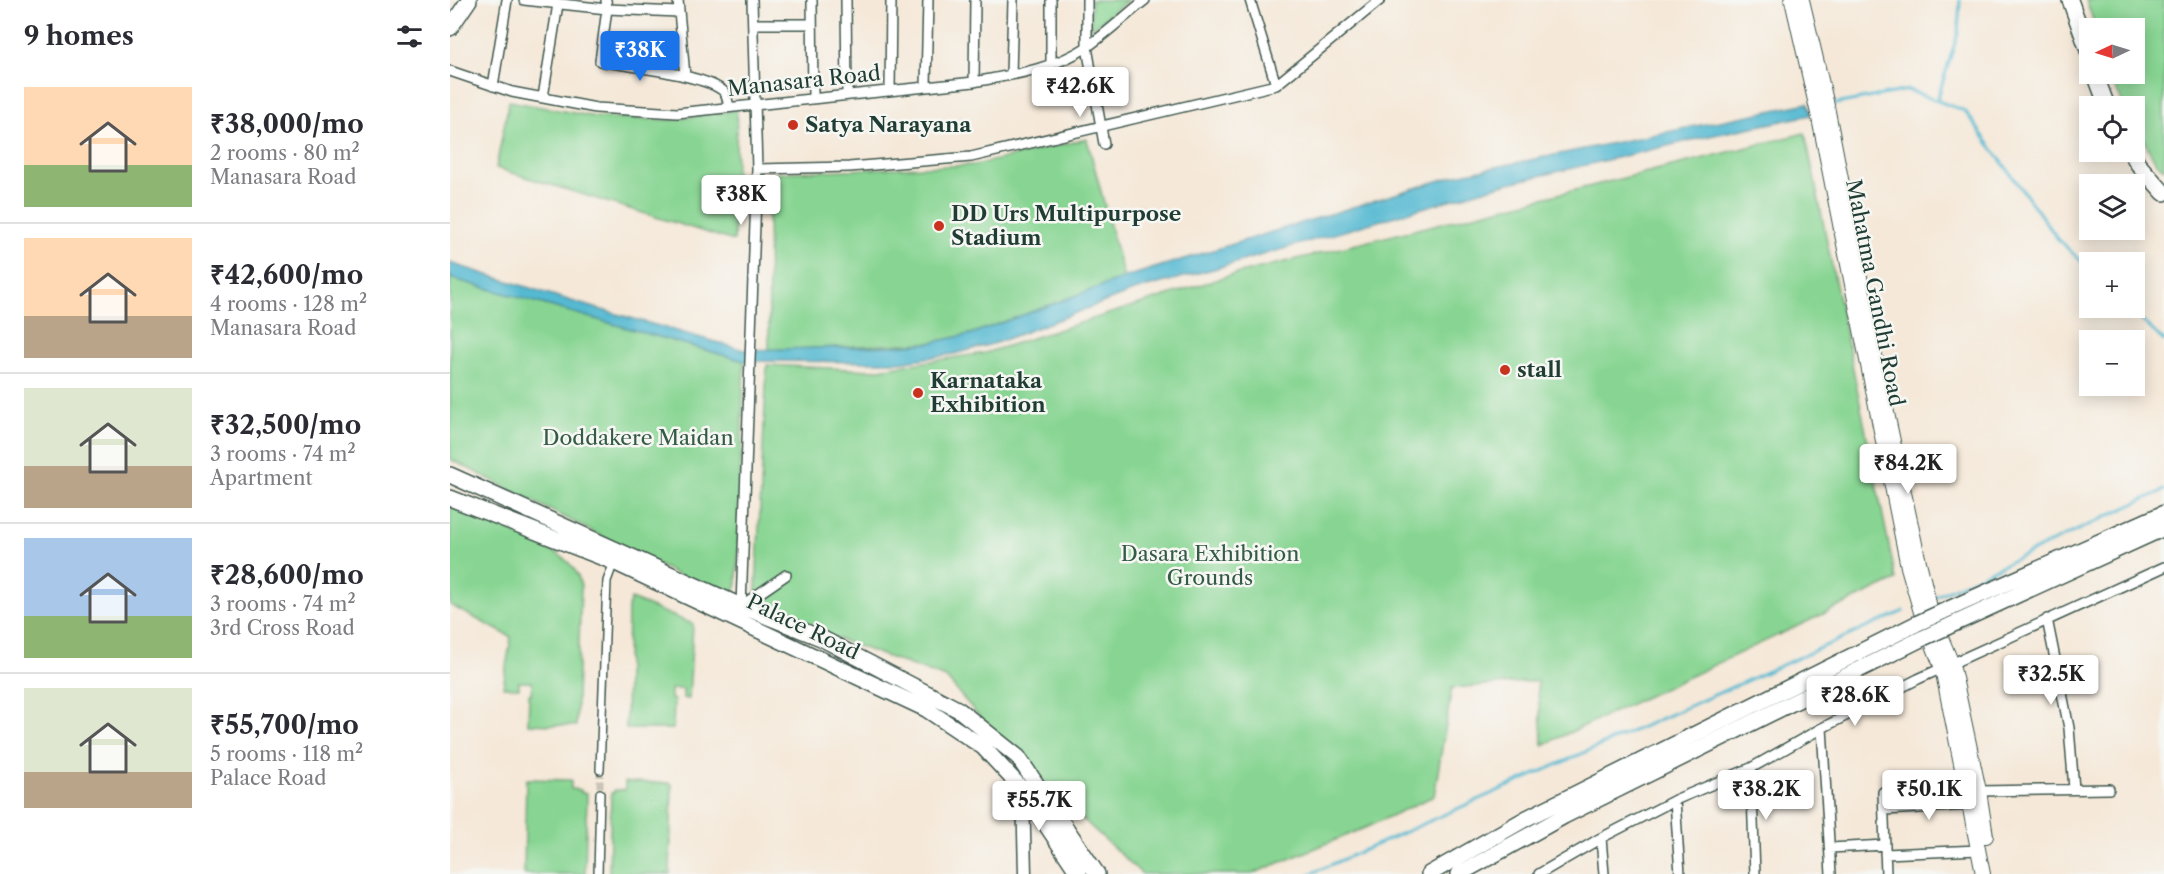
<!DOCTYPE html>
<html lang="en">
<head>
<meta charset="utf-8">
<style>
	body { margin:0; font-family:"Libre Caslon Text",serif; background:#f7f7f7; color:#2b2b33; height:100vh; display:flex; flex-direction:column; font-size:22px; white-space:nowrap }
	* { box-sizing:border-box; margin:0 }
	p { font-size:20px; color:#7c7c81 }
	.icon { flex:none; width:33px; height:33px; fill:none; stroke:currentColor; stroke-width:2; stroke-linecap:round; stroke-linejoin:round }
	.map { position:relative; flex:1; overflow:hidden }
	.drawer { display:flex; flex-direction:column; background:#fff; width:450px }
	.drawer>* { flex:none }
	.needle { width:39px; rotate:266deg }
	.tools { position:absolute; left:1629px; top:18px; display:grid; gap:12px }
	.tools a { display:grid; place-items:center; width:66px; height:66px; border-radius:0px; background:#fff; box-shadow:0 3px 15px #0003; font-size:30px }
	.price { position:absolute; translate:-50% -51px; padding:0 14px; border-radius:6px; background:#fff; color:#222; font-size:20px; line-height:39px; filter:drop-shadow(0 2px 3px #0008) }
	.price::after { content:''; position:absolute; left:50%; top:36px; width:18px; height:14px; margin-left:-9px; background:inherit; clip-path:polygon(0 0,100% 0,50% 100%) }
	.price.on { background:#1a73e8; color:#fff }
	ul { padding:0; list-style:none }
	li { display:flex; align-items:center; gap:18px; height:150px; padding:0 24px }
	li+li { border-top:2px solid #e1e1e2 }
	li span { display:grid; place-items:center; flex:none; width:168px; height:120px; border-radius:0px; color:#555 }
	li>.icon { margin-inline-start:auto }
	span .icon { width:72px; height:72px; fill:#fffc; stroke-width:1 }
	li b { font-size:26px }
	h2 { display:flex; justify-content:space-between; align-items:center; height:72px; padding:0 24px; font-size:26px }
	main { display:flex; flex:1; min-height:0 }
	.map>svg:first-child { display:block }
	.green { fill:#88d593; stroke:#548964; stroke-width:1.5 }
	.water { fill:#54b9d2; stroke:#3a7b83; stroke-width:1.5 }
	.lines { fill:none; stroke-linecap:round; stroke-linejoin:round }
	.stream { stroke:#54b9d2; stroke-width:3 }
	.pedestrian-tunnel { stroke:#cac6b7; stroke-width:7; stroke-dasharray:7 3.5; stroke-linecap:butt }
	.pedestrian-casing { stroke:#3f574d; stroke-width:10 }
	.minor-casing { stroke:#3f574d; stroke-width:12 }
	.tertiary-casing { stroke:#3f574d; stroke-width:15 }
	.secondary-casing { stroke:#3f574d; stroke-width:16 }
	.primary-casing { stroke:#3f574d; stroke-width:18 }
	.pedestrian { stroke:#fff; stroke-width:7 }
	.minor { stroke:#fff; stroke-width:9 }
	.tertiary { stroke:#fff; stroke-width:12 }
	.secondary { stroke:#fff; stroke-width:14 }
	.primary { stroke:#fff; stroke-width:15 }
	.primary-bridge-casing { stroke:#3f574d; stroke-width:18; stroke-linecap:butt }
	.primary-bridge { stroke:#fff; stroke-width:15 }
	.poi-dot { fill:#c8321e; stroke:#f6f6f2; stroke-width:2 }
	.labels { text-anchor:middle; stroke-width:5; stroke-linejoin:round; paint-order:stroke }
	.street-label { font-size:21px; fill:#1f3d34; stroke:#f6f6f2 }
	.poi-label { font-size:21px; font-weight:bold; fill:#1f3d34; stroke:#f6f6f2; text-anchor:start }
	.park-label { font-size:21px; fill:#345b47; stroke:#f6f6f2 }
</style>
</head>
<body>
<main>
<section class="drawer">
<h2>9 homes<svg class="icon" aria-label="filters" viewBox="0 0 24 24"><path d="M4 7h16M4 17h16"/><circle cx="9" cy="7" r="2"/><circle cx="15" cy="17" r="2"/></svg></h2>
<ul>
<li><span style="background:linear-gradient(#ffd9b3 65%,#8fb573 0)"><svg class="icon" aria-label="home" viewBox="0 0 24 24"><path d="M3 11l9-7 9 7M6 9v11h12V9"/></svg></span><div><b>₹38,000/mo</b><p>2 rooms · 80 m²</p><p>Manasara Road</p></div></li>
<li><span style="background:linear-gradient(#ffd9b3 65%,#b9a48a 0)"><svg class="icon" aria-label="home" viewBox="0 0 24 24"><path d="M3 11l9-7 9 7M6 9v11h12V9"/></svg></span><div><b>₹42,600/mo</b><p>4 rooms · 128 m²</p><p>Manasara Road</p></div></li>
<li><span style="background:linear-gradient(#dfe7d0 65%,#b9a48a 0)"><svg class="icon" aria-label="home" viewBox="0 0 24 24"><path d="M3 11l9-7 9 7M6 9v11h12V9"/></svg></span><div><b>₹32,500/mo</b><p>3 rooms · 74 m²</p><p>Apartment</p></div></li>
<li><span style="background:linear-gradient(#a9c7e8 65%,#8fb573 0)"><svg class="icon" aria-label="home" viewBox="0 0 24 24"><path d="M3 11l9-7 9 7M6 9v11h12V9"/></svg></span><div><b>₹28,600/mo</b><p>3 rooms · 74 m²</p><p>3rd Cross Road</p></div></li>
<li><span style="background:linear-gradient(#dfe7d0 70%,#b9a48a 0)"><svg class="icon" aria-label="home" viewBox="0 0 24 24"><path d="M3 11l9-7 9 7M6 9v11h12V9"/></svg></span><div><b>₹55,700/mo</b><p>5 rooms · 118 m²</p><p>Palace Road</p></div></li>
</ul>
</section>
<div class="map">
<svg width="1714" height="874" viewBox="0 0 1714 874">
	<rect width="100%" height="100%" fill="#f6f6f2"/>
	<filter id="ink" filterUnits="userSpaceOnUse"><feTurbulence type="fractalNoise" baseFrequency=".0167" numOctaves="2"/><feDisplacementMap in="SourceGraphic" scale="12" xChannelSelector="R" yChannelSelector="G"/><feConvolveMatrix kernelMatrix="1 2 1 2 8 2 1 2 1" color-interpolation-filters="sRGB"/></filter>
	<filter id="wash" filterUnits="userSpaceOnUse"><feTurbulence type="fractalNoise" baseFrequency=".008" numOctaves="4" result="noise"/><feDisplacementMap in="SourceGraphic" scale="24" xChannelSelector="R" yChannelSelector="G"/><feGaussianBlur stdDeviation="1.35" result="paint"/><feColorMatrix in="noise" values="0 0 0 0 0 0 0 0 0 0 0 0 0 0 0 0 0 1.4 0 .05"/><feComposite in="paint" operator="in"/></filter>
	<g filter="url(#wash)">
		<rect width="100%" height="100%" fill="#f5e8d8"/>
		<path class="green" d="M641,0H678L641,29Z
			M1636,0H1714V169L1706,163L1685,124L1684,106H1675L1666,90L1660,74H1684V28H1646Z
			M59,101L146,117L221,120L287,110L284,241L46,168Z
			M1355,133L1446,580L1093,745L1087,681L1002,688L984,796L917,827L802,874H692L555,747L496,678L305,609L317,365L422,370L535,353L778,276Z
			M637,139L674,278L521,334L479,343L319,350L318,173L525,165Z
			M0,278L294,361L287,584L284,593L273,598L0,459Z
			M0,501L108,554C121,563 128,571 131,587L126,726L78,724L79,694H81L82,682H69V688L53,687L61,637L0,605Z
			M181,599L243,624L239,699L233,698V689H221V699L224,700L223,729H176L178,607Z
			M78,779L121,780V789L131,790V793H137L135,874H74L76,780Z
			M175,782L220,783L222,785L220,874H159L161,793H164V790H175Z"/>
		<path class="water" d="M1358,103L1361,115L1264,135L1051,185L778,265L686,290L546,343L504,354L449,362L294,361L0,278V263L131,304L294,350L443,346L479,343L521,334L682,275L1007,175Z"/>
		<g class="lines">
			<path class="stream" d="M1487,100L1508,33L1510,0
				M1380,105L1458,90L1515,111L1608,239L1640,270
				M1678,308L1714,341
				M1484,597L1714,490
				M860,874L1454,611"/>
		</g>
	</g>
	<g filter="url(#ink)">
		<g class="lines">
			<path class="pedestrian-tunnel" d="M150,770V793"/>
			<defs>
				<path id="pedestrian" d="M150,770L157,581L164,562
					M148,874L150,793"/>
				<path id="minor" d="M74,0L157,9L229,12
					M156,0L157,9L150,61C175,66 261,75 275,93C277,96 278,103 279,107
					M228,0L235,76
					M362,0L363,98
					M396,0L397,95
					M637,0V47L654,144
					M800,0L826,85
					M303,24H362
					M601,65V0
					M0,71L62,92L146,108L227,113L524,82C562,75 604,69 637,47C657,33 676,15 695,0
					M561,75L563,0
					M524,82L525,0
					M43,86L57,0
					M476,86L478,0
					M440,91L441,0
					M93,97L108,4
					M307,169L399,167L521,157L826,85L930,0
					M291,606L307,169L302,0
					M291,606L336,575
					M1597,619L1619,728L1624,789
					M1372,728L1381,874
					M1301,768L1305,874
					M1529,791L1659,789
					M1433,792L1436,874
					M1225,800L1230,874
					M1435,810L1520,805
					M1151,838L1154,874
					M1380,848L1435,845
					M1435,854L1529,850
					M1089,874L1151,838L1225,800L1301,768L1372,728L1468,679L1714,567"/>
				<path id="tertiary" d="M573,790L575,874"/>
				<path id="secondary" d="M1342,0L1369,118L1458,567L1473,619L1492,668L1533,874
					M1352,0L1376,101L1428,371L1468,558L1482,616L1502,664L1529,791L1536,836"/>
				<path id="primary" d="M1620,0L1640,56
					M0,28L19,0
					M1645,74L1657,106
					M1681,152L1688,164L1714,193
					M0,475L291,606L371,638L509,710L568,757L647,874
					M0,498L164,562L476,709L533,747L573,790L629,874
					M1492,612L1714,513
					M1497,627L1714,528
					M979,874L1077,818L1466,624
					M1009,874L1114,816L1473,638"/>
			</defs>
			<use href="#pedestrian" class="pedestrian-casing"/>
			<use href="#minor" class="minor-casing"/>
			<use href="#tertiary" class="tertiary-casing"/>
			<use href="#secondary" class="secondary-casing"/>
			<use href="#primary" class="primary-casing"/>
			<use href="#pedestrian" class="pedestrian"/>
			<use href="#minor" class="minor"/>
			<use href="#tertiary" class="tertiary"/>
			<use href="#secondary" class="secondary"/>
			<use href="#primary" class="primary"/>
			<defs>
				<path id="primary-bridge" d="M1466,624L1492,612
					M1473,638L1497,627"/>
			</defs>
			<use href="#primary-bridge" class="primary-bridge-casing"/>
			<use href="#primary-bridge" class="primary-bridge"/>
		</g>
	</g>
	<g class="poi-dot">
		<circle cx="343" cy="125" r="6"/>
		<circle cx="489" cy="226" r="6"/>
		<circle cx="1055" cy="370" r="6"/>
		<circle cx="468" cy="393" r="6"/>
	</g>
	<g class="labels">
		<g class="street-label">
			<text transform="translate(354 81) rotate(-6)" y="7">Manasara Road</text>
			<text transform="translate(1425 293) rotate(79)" y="7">Mahatma Gandhi Road</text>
			<text transform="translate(353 627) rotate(26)" y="7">Palace Road</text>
		</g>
		<g class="poi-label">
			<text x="355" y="132">Satya Narayana</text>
			<text x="501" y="221">DD Urs Multipurpose<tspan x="501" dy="24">Stadium</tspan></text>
			<text x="1067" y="377">stall</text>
			<text x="480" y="388">Karnataka<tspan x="480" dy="24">Exhibition</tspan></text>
		</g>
		<g class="park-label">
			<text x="188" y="445">Doddakere Maidan</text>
			<text x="760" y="561">Dasara Exhibition<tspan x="760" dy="24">Grounds</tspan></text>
		</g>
	</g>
</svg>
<div class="tools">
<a><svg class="needle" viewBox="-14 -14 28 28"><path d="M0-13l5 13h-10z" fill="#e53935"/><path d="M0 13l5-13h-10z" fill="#7c7c81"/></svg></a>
<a><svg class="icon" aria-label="locate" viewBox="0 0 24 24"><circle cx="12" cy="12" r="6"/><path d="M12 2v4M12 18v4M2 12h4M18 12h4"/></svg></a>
<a><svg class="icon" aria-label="layers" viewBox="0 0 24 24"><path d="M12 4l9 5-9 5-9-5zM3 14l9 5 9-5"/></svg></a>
<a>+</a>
<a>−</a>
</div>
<b class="price on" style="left:190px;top:82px">₹38K</b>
<b class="price" style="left:630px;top:118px">₹42.6K</b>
<b class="price" style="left:291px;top:226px">₹38K</b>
<b class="price" style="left:1458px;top:495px">₹84.2K</b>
<b class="price" style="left:1601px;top:706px">₹32.5K</b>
<b class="price" style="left:1405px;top:727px">₹28.6K</b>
<b class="price" style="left:1316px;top:821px">₹38.2K</b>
<b class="price" style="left:1479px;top:821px">₹50.1K</b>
<b class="price" style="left:589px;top:832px">₹55.7K</b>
</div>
</main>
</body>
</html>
